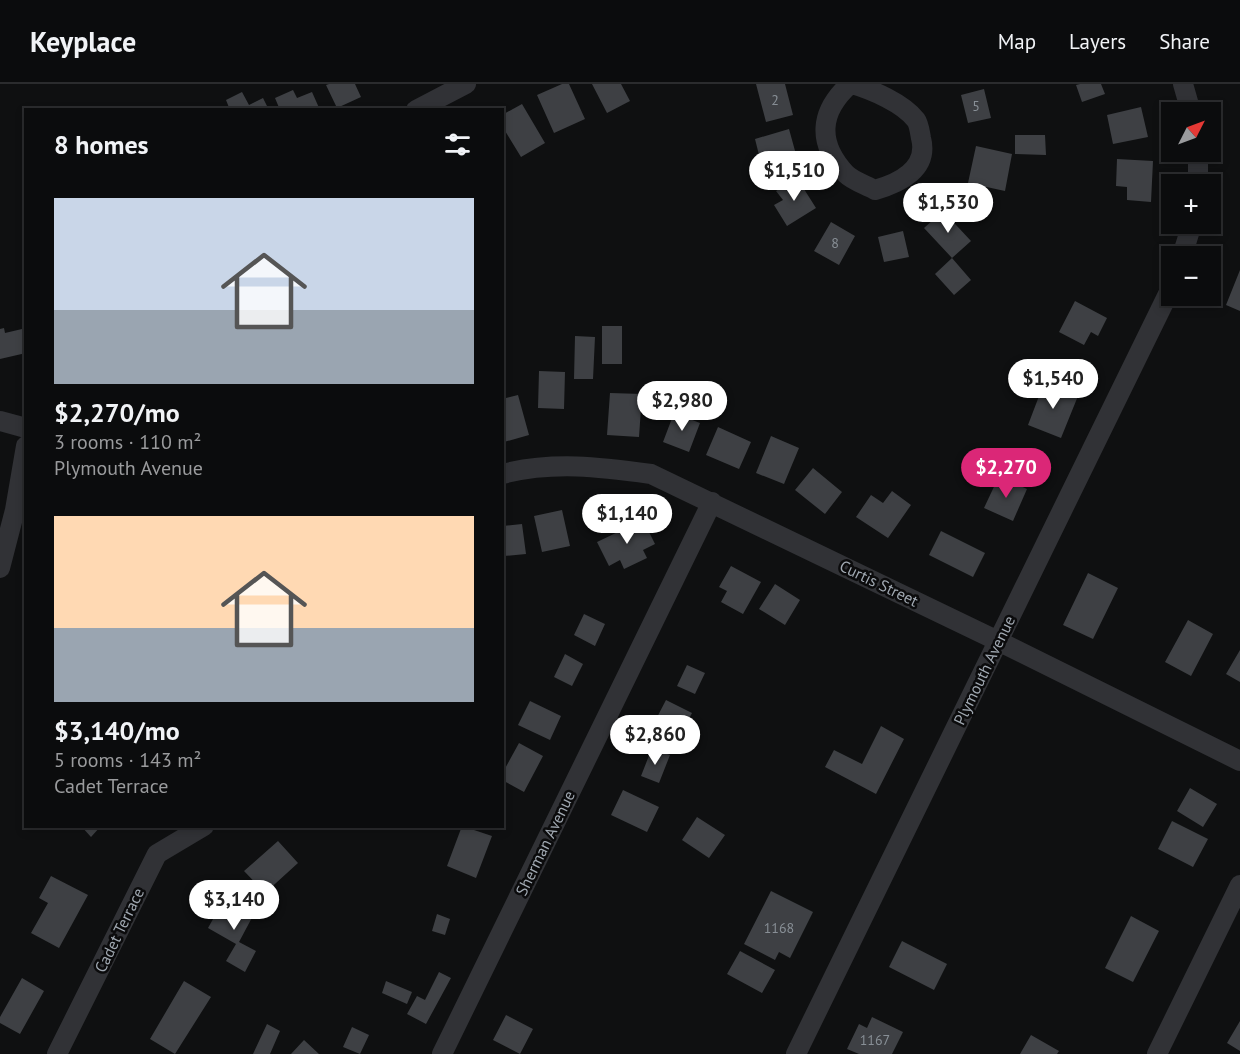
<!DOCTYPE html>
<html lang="en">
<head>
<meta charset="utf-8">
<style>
	body { margin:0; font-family:"PT Sans",sans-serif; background:#191a1b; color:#f1f3f6; height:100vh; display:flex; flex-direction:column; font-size:22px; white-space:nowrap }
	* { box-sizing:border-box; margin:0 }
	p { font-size:20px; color:#9a9b9d }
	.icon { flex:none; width:33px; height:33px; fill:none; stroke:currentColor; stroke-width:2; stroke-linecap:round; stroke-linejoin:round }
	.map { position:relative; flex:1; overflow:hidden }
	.drawer { position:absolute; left:24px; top:24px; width:480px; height:720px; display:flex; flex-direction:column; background:#0b0c0d; border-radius:0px; box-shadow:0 3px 9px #0003,0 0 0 2px #2b2c2e }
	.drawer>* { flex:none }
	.needle { width:39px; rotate:48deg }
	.controls { position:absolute; left:1161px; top:18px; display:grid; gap:12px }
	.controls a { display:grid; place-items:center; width:60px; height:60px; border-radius:0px; background:#0b0c0d; box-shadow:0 3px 9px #0003,0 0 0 2px #2b2c2e; font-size:30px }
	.price { position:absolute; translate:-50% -51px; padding:0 14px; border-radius:21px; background:#fff; color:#222; font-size:20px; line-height:39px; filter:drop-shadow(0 2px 3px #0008) }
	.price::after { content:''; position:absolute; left:50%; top:36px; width:18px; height:14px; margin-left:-9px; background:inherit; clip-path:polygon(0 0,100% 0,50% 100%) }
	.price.selected { background:#db2777; color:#fff }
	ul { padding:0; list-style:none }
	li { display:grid; align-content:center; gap:12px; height:318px; padding:0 30px }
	li span { display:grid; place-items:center; height:186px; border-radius:0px; color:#555 }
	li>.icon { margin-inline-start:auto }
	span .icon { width:108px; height:108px; fill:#fffc; stroke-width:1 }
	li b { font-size:26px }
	h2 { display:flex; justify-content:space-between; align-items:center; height:72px; padding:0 30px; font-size:26px }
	header { display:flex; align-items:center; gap:36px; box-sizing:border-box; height:84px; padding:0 30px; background:#0b0c0d; border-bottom:2px solid #2b2c2e }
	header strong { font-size:28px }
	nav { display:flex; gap:33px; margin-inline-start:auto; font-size:21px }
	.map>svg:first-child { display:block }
	.building { fill:#3e4044 }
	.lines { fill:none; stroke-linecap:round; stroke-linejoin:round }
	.minor { stroke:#313236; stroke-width:20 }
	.labels { text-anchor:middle; stroke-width:5; stroke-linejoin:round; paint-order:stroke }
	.number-label { font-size:14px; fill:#888f96 }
	.street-label { font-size:16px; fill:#a1a9b2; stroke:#0b0b0c }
</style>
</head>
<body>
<header>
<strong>Keyplace</strong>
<nav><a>Map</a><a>Layers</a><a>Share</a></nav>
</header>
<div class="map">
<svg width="1240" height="970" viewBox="0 0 1240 970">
	<rect width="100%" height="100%" fill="#0f1011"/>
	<path class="building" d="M329,0H355L361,13L337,24L326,1Z
		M562,0H569L585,35L554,49L537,11Z
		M592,0H621L630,17L607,29Z
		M756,0H785L793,31L766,38Z
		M1080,0H1101L1105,10L1082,18L1076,1Z
		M984,5L991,34L968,39L961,11Z
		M293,6L297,14L312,8L320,26H280L275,14Z
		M242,8L249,21L263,14L269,26H230L226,16Z
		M522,20L545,59L521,73L502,42V31Z
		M1141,23L1148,53L1113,60L1107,31Z
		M789,45L797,74L762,83L755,55Z
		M1015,51H1045L1046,71L1015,70Z
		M976,62L1012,70L1005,107L968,99Z
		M1117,75L1153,77L1151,118L1127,116V103L1116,102Z
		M797,94L816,124L787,142L774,121L783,116L776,107Z
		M943,127L971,157L952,174L924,144Z
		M831,138L855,152L839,181L814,167Z
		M903,147L909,173L884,178L878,153Z
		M952,174L971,196L954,211L935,190Z
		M1240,186V227L1226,221Z
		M1075,217L1107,234L1098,252L1091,248L1084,261L1059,248Z
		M602,242H622V280H602Z
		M4,244L5,249L22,245L26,269L0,275V245Z
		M575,252L595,253L593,295H574Z
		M539,287L565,288L564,325L538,324Z
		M1044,299L1078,312L1061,354L1028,341Z
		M610,309L642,310L639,353L607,351Z
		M518,311L529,351L504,358L502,315Z
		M674,329L700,339L689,368L663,358Z
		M718,343L751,358L739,385L706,371Z
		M771,352L799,364L784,400L756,389Z
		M813,384L842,408L825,430L795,406Z
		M999,392L1027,405L1013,437L984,424Z
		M892,407L911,421L888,454L856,433L871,411L883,419Z
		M562,426L570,462L542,468L534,432Z
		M643,436L655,460L643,466L647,474L624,485L620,476L609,482L597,458Z
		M522,440L526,470L504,472L502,442Z
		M941,447L985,469L973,493L929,471Z
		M731,482L761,498L743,530L721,518L727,507L719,503Z
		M1088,489L1118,504L1093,555L1063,541Z
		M775,500L800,516L785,541L759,525Z
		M584,530L605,540L595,562L574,551Z
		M1188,536L1213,550L1191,592L1165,578Z
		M1240,566V598L1226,590Z
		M565,570L583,580L572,602L554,593Z
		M687,581L705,589L695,610L677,602Z
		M666,616L692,629L679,654L653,641Z
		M530,617L561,632L550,656L518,641Z
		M881,642L904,655L876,710L825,683L834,666L862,680Z
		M519,659L543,672L524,708L502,696V690Z
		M652,664L670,671L659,699L641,692Z
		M1190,704L1217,720L1203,743L1177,727Z
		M623,706L659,723L647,748L611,731Z
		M697,733L725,751L709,774L682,756Z
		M1172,737L1208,755L1193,783L1158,765Z
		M81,742H101L91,753Z
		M462,742L492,752L476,794L447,782Z
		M278,757L298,779L265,809L244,787Z
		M51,792L88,811L59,864L31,849L48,819L39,814Z
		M771,807L813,828L790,874L779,868L775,876L744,860Z
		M226,812L255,828L239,858L256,867L245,888L226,877L236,860L208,844Z
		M437,830L450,835L445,851L432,847Z
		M1131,832L1159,847L1133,898L1105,884Z
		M902,857L947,880L934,906L889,883Z
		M740,867L775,886L762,909L727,890Z
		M439,888L451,894L426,940L407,930L417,912L425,916Z
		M22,894L44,907L20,950L0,939V933Z
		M184,897L211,913L175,970L150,955Z
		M386,897L412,908L407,920L382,909Z
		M506,931L533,945L520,970L493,956Z
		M872,933L903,948L892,970H859L847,965L859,940L867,944Z
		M1240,937V967L1227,959Z
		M267,940L280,947L270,970H253Z
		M352,943L369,951L360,970L343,963Z
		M1031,951L1059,967L1057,970H1020Z
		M304,956L319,970H291Z"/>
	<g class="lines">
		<path class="minor" d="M850,0C819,28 817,59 846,90C853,97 866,101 875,106C900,99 929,85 921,54C920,49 919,40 916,36C903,19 872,6 852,0
			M1183,0L1191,28
			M416,26L466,0
			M1198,100V68
			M1182,172L1192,140
			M0,337L26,344
			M502,390C554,377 600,383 651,390L998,557L1240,677
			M0,484L15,426L26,362
			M57,970L157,770L204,742
			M442,970L712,418
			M796,970L1172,202
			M1157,970L1240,801"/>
	</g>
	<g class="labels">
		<g class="number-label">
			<text x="775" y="21">2</text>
			<text x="976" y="27">5</text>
			<text x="835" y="164">8</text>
			<text x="779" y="849">1168</text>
			<text x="875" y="961">1167</text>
		</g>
		<g class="street-label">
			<text transform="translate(879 499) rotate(26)" y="6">Curtis Street</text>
			<text transform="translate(984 586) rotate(-64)" y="6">Plymouth Avenue</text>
			<text transform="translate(545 759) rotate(-64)" y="6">Sherman Avenue</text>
			<text transform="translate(119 846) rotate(-64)" y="6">Cadet Terrace</text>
		</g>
	</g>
</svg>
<div class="controls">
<a><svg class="needle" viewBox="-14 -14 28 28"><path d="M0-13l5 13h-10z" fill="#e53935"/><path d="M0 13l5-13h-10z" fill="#9a9b9d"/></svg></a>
<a>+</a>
<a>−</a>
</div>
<b class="price" style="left:794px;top:118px">$1,510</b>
<b class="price" style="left:948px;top:150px">$1,530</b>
<b class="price" style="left:1053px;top:326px">$1,540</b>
<b class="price" style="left:682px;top:348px">$2,980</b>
<b class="price selected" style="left:1006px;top:415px">$2,270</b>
<b class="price" style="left:627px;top:461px">$1,140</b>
<b class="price" style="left:655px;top:682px">$2,860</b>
<b class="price" style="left:234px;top:847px">$3,140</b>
<section class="drawer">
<h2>8 homes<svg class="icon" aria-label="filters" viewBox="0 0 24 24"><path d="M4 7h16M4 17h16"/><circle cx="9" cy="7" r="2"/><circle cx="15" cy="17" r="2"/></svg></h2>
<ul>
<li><span style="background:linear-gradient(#c9d6e8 60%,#9aa5b1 0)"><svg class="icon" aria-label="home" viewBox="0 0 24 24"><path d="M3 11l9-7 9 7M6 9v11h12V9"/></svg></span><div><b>$2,270/mo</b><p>3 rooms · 110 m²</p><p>Plymouth Avenue</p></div></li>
<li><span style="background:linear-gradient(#ffd9b3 60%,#9aa5b1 0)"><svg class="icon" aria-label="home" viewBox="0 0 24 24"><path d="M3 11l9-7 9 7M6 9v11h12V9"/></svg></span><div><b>$3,140/mo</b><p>5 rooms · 143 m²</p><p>Cadet Terrace</p></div></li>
</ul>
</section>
</div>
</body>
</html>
